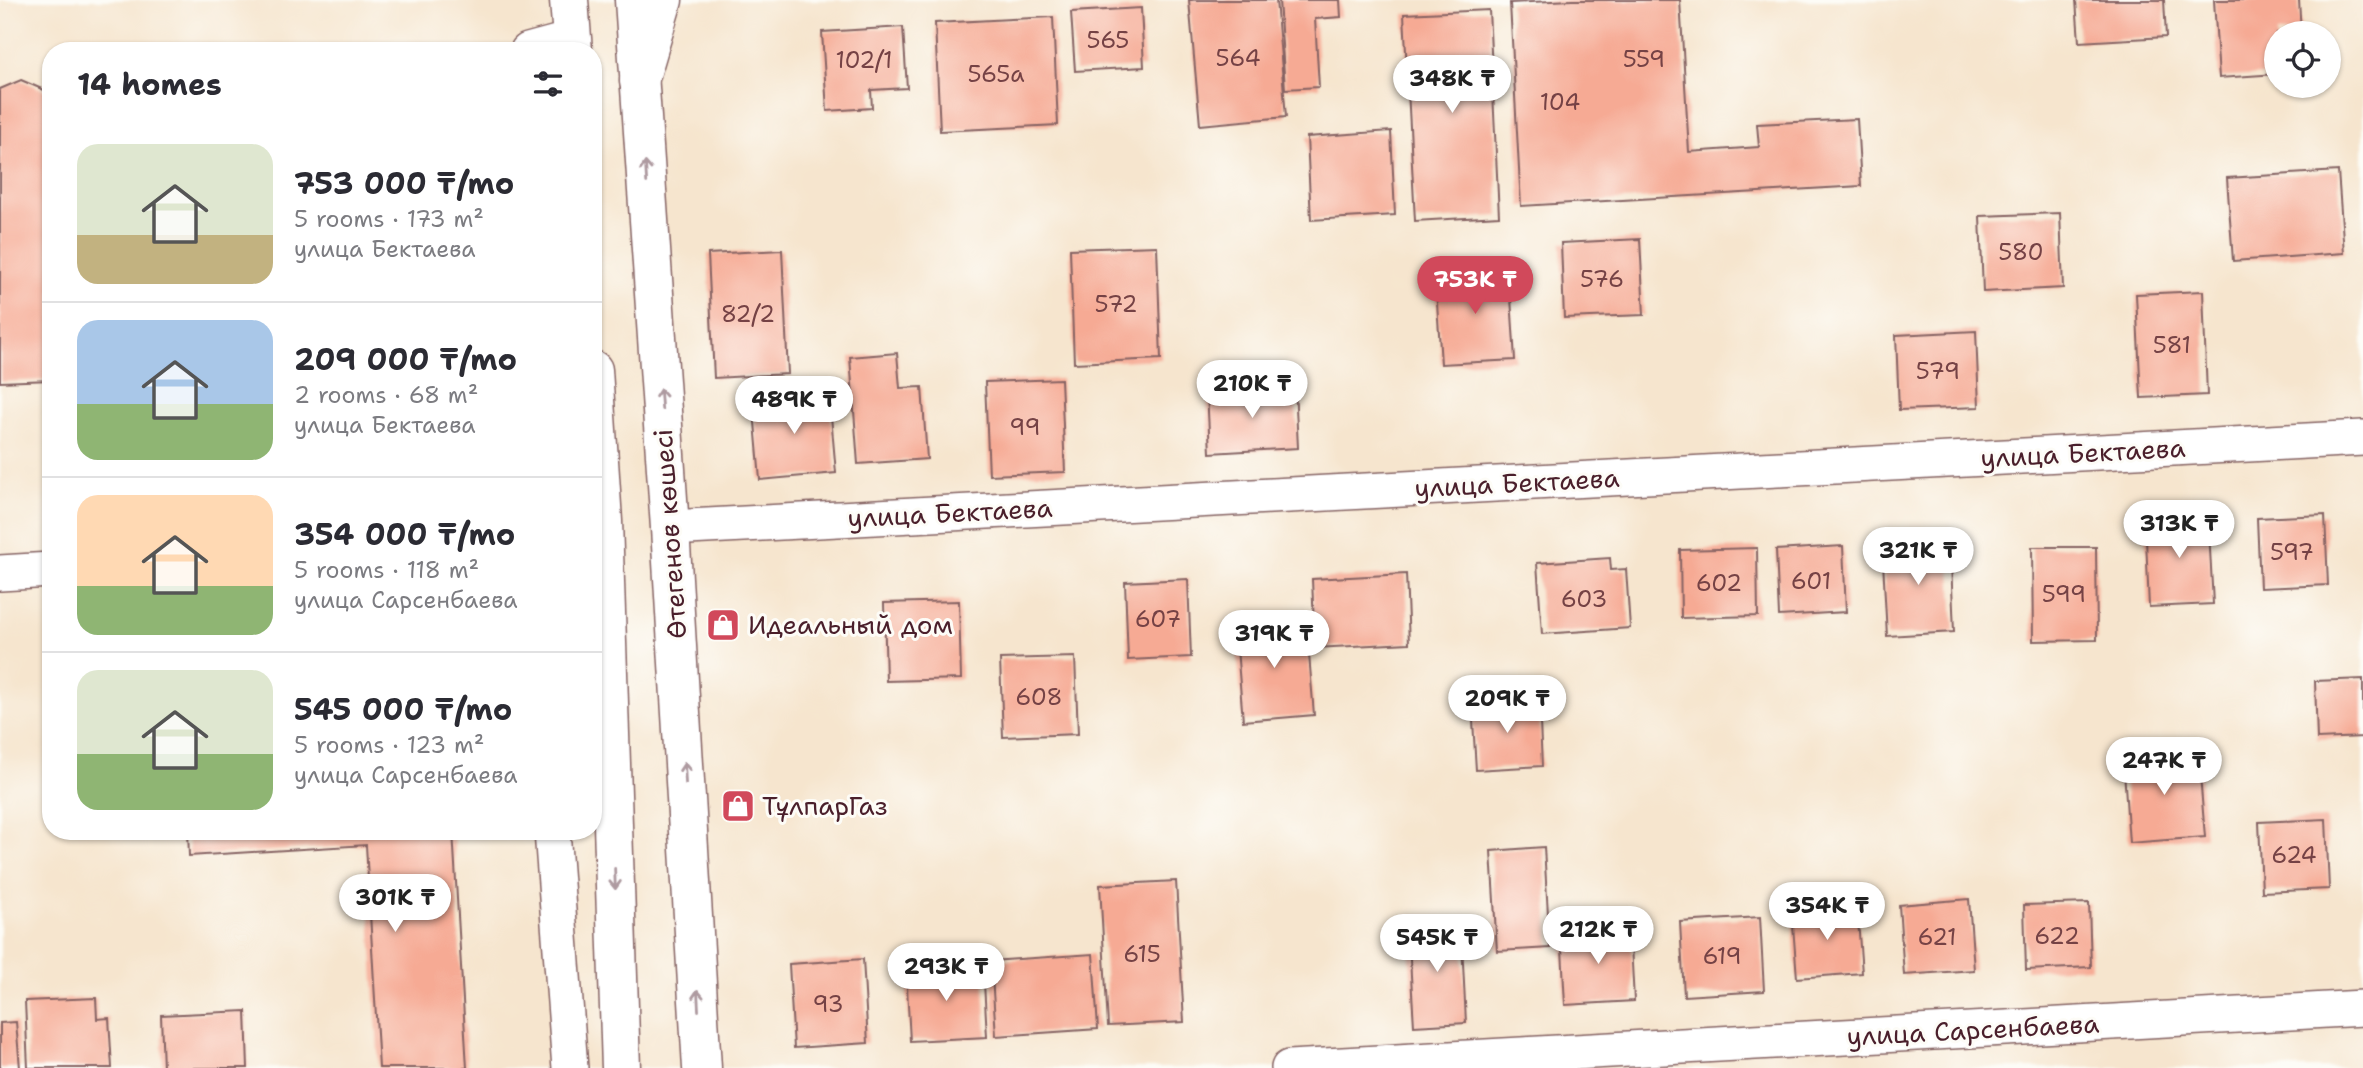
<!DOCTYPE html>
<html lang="en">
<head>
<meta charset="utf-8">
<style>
	body { margin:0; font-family:"Shantell Sans",sans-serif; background:#f2f2f3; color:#2b2b33; height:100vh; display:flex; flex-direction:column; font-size:26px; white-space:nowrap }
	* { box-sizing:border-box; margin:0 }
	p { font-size:23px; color:#7c7c81 }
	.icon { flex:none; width:38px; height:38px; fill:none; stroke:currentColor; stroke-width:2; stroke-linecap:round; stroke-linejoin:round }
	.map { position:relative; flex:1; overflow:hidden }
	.side { position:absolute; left:42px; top:42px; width:560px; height:798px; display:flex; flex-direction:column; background:#fff; border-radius:28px; box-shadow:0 2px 5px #0004 }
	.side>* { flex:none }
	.fabs { position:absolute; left:2264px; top:21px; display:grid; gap:14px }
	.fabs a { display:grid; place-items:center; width:77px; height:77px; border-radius:50%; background:#fff; box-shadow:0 2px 5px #0004; font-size:35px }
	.price { position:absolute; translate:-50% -60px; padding:0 16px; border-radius:24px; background:#fff; color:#222; font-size:23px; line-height:46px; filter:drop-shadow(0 2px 4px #0008) }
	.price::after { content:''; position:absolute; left:50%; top:42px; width:21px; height:16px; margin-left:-10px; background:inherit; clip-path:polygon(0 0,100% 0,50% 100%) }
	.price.active { background:#d1495b; color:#fff }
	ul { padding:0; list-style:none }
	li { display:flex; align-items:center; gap:21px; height:175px; padding:0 35px }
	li+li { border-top:2px solid #e1e1e2 }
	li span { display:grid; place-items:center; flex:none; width:196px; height:140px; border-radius:21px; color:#555 }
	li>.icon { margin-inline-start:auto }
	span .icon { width:84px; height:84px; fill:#fffc; stroke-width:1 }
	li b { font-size:30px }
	h2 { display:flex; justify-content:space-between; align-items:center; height:84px; padding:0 35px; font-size:30px }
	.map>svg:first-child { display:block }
	.building { fill:#f6aa94 }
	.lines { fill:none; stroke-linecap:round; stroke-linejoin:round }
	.street-casing { stroke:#866464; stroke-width:38 }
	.secondary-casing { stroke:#866464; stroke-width:41 }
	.primary-casing { stroke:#866464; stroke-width:41 }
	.street { stroke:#fff; stroke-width:35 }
	.secondary { stroke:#fff; stroke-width:38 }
	.primary { stroke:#fff; stroke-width:38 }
	.oneway { stroke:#ae9aa0 }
	.labels { text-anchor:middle; stroke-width:6; stroke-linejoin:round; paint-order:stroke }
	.number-label { font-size:23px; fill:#754245 }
	.street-label { font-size:26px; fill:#4a1f2b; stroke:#fdfcf7 }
	.poi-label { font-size:26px; fill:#4a1f2b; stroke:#fdfcf7; text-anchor:start }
</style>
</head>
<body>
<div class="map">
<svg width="2363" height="1068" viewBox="0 0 2363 1068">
	<rect width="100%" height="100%" fill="#fdfcf7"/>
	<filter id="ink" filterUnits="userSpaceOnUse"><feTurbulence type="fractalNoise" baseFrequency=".0143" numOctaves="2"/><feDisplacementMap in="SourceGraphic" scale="14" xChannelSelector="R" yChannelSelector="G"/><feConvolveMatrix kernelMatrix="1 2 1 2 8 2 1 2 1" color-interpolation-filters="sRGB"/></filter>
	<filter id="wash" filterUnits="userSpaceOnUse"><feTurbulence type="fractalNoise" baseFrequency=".00686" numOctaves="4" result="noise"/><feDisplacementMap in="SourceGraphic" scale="28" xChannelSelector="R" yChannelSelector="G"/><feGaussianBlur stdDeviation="1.57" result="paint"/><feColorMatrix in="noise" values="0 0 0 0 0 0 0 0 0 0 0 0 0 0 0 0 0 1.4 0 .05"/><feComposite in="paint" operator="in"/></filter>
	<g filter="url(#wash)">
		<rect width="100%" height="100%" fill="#f6e5ce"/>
		<g id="blocks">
			<path class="building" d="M1189,0H1276L1286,117L1200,125Z
				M1279,0H1340L1341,17L1315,19L1319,87L1285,89Z
				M1572,0H1680L1689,152L1759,147L1757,124L1857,119L1861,186L1521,206L1510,3Z
				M2076,0H2164L2166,37L2079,42Z
				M2214,0H2299L2301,33H2277V74L2219,78Z
				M1141,8L1144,67L1075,71L1071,12Z
				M1489,10L1499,216L1415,221L1404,14Z
				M1053,17L1058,125L940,131L935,23Z
				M903,27L907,88L871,90L872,108L827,111L822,32Z
				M21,80L51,93V380L0,382V89Z
				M1391,131L1395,215L1311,220L1307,137Z
				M2338,171L2344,253L2233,261L2227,178Z
				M2060,213L2063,288L1983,292L1980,216Z
				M1640,239L1644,315L1564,318L1561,243Z
				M1157,246L1161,359L1074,363L1070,249Z
				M782,250L788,374L714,378L708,254Z
				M1509,267L1515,360L1441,364L1435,272Z
				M2203,291L2207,395L2141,398L2136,294Z
				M1976,331L1979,407L1899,410L1896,335Z
				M897,353L900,388L922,387L927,459L858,464L850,357Z
				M1061,379L1065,472L989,475L985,382Z
				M1295,387L1298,448L1210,453L1207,391Z
				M829,393L836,473L760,480L753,399Z
				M2208,513L2213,604L2149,607L2145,516Z
				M2325,515L2328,585L2260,588L2257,518Z
				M1950,539L1954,632L1887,636L1882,543Z
				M1843,546L1846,612L1779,616L1776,550Z
				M2032,547H2096L2097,640L2033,641Z
				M1757,548L1758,616L1681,618L1680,550Z
				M1610,558L1611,570L1626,569L1630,628L1542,634L1537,563Z
				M1406,574L1409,643L1315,648L1312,579Z
				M1188,579L1191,657L1128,660L1125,582Z
				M959,601L961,679L886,681L884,603Z
				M1306,618L1314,715L1243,721L1235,624Z
				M1075,657L1078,734L1003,737L1000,659Z
				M2363,679V737L2317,739L2315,681Z
				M1539,700L1542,766L1476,770L1472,704Z
				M2198,750L2205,837L2129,843L2123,756Z
				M2326,819L2329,889L2262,892L2259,822Z
				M188,831H453L467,1068H379L366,845L189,856Z
				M1544,847L1550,948L1497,951L1491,851Z
				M1176,881L1184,1022L1108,1026L1100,885Z
				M1969,899L1974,970L1904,975L1899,905Z
				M2089,903L2091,967L2026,970L2024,905Z
				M1857,907L1862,973L1797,978L1792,912Z
				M1760,917L1764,991L1684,996L1680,922Z
				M1461,923L1466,1023L1414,1026L1408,925Z
				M1630,926L1634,1001L1565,1005L1561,930Z
				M1093,954L1098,1029L996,1036L991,961Z
				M863,959L868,1043L794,1048L789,964Z
				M983,964L987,1037L910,1041L906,968Z
				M96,998L97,1019L109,1018L112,1068H28L25,1001Z
				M246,1011L248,1068H163L161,1015Z
				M16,1022L20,1068H0V1023Z"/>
		</g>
	</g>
	<g filter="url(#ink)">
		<use href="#blocks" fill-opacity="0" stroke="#866464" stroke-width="2"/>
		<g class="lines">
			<defs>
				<path id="street" d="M528,51L572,39
					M670,528L2363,438
					M0,573L51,570
					M552,831L570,1068
					M1289,1068L2363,1008"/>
				<path id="secondary" d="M569,0L573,51
					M634,0L670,528L702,1068
					M593,370L603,521L621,1068"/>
				<path id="primary" d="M639,81L663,0"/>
			</defs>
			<use href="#street" class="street-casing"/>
			<use href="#secondary" class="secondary-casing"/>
			<use href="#primary" class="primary-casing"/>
			<use href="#street" class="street"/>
			<use href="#secondary" class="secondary"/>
			<use href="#primary" class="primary"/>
		</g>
		<defs><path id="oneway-shaft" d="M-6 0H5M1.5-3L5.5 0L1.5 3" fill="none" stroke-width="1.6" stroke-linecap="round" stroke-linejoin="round" transform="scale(1.75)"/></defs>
		<g class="oneway">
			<use href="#oneway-shaft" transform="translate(646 172) rotate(-94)"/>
			<use href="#oneway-shaft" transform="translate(661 399) rotate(-94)"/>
			<use href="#oneway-shaft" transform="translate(685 773) rotate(-93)"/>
			<use href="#oneway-shaft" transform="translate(615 879) rotate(88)"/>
			<use href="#oneway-shaft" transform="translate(698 1000) rotate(-93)"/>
		</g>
	</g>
	<defs>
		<symbol id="shop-square" viewBox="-11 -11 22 22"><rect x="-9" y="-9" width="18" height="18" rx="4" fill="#d1495b" stroke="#fdfcf7"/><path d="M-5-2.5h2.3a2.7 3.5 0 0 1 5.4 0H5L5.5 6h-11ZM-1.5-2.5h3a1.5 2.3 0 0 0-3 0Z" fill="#fff"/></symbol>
	</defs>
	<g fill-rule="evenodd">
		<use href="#shop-square" x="704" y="606" width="38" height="38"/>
		<use href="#shop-square" x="719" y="787" width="38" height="38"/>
	</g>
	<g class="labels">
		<g class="number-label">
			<text x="1108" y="48">565</text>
			<text x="1238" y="66">564</text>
			<text x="1644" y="67">559</text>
			<text x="864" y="68">102/1</text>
			<text x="996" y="82">565а</text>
			<text x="1560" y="110">104</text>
			<text x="2021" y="260">580</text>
			<text x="1602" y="287">576</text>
			<text x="1116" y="312">572</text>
			<text x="748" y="322">82/2</text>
			<text x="2172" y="353">581</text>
			<text x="1938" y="379">579</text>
			<text x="1025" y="435">99</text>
			<text x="2292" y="560">597</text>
			<text x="1811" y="589">601</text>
			<text x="1719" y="591">602</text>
			<text x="2064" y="602">599</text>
			<text x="1584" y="607">603</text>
			<text x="1158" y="627">607</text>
			<text x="1039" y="705">608</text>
			<text x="2294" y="863">624</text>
			<text x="2057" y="944">622</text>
			<text x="1937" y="945">621</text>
			<text x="1142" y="962">615</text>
			<text x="1722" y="964">619</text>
			<text x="828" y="1012">93</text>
		</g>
		<g class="street-label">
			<text transform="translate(2083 453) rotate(-3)" y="9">улица Бектаева</text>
			<text transform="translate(1517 483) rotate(-3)" y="9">улица Бектаева</text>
			<text transform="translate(950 513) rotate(-3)" y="9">улица Бектаева</text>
			<text transform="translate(670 534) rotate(-94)" y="9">Өтегенов көшесі</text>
			<text transform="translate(1973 1030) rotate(-3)" y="9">улица Сарсенбаева</text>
		</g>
		<g class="poi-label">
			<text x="748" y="634">Идеальный дом</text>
			<text x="762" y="815">ТұлпарГаз</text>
		</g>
	</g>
</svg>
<div class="fabs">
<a><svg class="icon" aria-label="locate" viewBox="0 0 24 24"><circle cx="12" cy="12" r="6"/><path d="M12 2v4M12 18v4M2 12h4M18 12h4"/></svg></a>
</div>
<b class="price" style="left:1452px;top:115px">348K ₸</b>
<b class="price active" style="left:1475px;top:316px">753K ₸</b>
<b class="price" style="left:1252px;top:420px">210K ₸</b>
<b class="price" style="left:794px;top:436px">489K ₸</b>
<b class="price" style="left:2179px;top:560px">313K ₸</b>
<b class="price" style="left:1918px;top:587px">321K ₸</b>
<b class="price" style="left:1274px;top:670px">319K ₸</b>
<b class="price" style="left:1507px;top:735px">209K ₸</b>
<b class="price" style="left:2164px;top:797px">247K ₸</b>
<b class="price" style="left:395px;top:934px">301K ₸</b>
<b class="price" style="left:1827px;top:942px">354K ₸</b>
<b class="price" style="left:1598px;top:966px">212K ₸</b>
<b class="price" style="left:1437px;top:974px">545K ₸</b>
<b class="price" style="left:946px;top:1003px">293K ₸</b>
<section class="side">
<h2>14 homes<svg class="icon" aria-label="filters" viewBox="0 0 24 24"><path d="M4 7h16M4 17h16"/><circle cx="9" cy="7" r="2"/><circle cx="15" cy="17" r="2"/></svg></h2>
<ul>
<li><span style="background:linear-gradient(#dfe7d0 65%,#c2b280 0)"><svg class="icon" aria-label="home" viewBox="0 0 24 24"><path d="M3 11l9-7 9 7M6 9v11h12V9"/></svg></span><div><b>753 000 ₸/mo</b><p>5 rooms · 173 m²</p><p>улица Бектаева</p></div></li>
<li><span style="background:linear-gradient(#a9c7e8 60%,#8fb573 0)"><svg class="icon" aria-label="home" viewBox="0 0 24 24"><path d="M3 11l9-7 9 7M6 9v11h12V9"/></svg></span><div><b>209 000 ₸/mo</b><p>2 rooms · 68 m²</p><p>улица Бектаева</p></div></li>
<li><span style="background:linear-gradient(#ffd9b3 65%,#8fb573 0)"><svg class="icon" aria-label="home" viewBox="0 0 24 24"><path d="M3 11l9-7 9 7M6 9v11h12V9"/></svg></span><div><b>354 000 ₸/mo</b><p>5 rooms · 118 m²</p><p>улица Сарсенбаева</p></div></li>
<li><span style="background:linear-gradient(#dfe7d0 60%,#8fb573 0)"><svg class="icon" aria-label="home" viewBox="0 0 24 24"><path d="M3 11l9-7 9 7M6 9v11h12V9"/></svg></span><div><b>545 000 ₸/mo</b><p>5 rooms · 123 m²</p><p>улица Сарсенбаева</p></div></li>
</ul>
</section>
</div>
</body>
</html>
